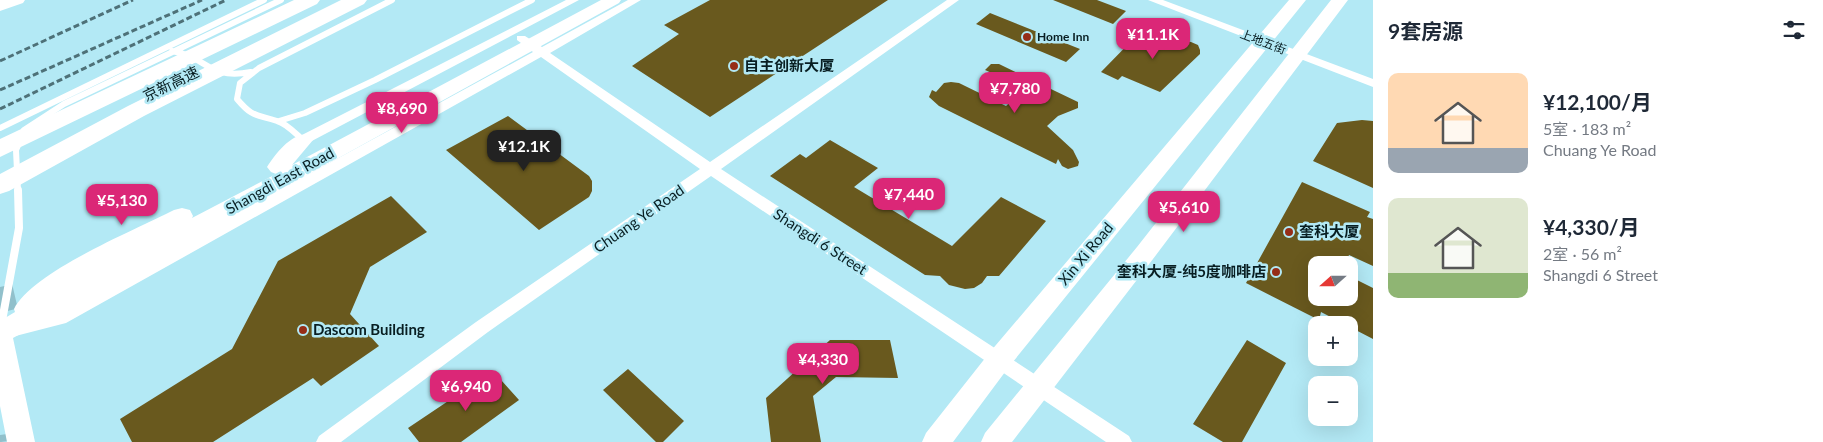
<!DOCTYPE html>
<html lang="zh">
<head>
<meta charset="utf-8">
<style>
	body { margin:0; font-family:Lato,"Noto Sans SC",sans-serif; background:#f2f2f3; color:#1f2937; height:100vh; display:flex; flex-direction:column; font-size:19px; white-space:nowrap }
	* { box-sizing:border-box; margin:0 }
	p { font-size:16px; color:#747a83 }
	.icon { flex:none; width:28px; height:28px; fill:none; stroke:currentColor; stroke-width:2; stroke-linecap:round; stroke-linejoin:round }
	.map { position:relative; flex:1; overflow:hidden }
	.sheet { display:flex; flex-direction:column; background:#fff; width:450px }
	.sheet>* { flex:none }
	.needle { width:32px; rotate:249deg }
	.buttons { position:absolute; left:1308px; top:256px; display:grid; gap:10px }
	.buttons a { display:grid; place-items:center; width:50px; height:50px; border-radius:10px; background:#fff; box-shadow:0 5px 20px #0002; font-size:25px }
	.price { position:absolute; translate:-50% -42px; padding:0 11px; border-radius:10px; background:#db2777; color:#fff; font-size:16px; line-height:32px; filter:drop-shadow(0 1px 2px #0008) }
	.price::after { content:''; position:absolute; left:50%; top:30px; width:15px; height:11px; margin-left:-8px; background:inherit; clip-path:polygon(0 0,100% 0,50% 100%) }
	.price.active { background:#222; color:#fff }
	ul { padding:0; list-style:none }
	li { display:flex; align-items:center; gap:15px; height:125px; padding:0 15px }
	li span { display:grid; place-items:center; flex:none; width:140px; height:100px; border-radius:10px; color:#555 }
	li>.icon { margin-inline-start:auto }
	span .icon { width:60px; height:60px; fill:#fffc; stroke-width:1 }
	li b { font-size:21px }
	h2 { display:flex; justify-content:space-between; align-items:center; height:60px; padding:0 15px; font-size:21px }
	main { display:flex; flex:1; min-height:0 }
	.map>svg:first-child { display:block }
	.building { fill:#69591e }
	.lines { fill:none; stroke-linecap:round; stroke-linejoin:round }
	.secondary-tunnel { stroke:#91c0cb; stroke-width:25; stroke-dasharray:25 12; stroke-linecap:butt }
	.lane-far1 { stroke:#fff; stroke-width:6 }
	.lane { stroke:#fff; stroke-width:8 }
	.street { fill:#fff; fill-rule:evenodd }
	.secondary { fill:#fff; fill-rule:evenodd }
	.highway { fill:#fff; fill-rule:evenodd }
	.rail { stroke:#4e7178; stroke-width:3; stroke-dasharray:6 3; stroke-linecap:butt }
	.poi-dot { fill:#962d17; stroke:#b3e9f5; stroke-width:2 }
	.labels { text-anchor:middle; stroke-width:5; stroke-linejoin:round; paint-order:stroke }
	.far-poi-label { font-size:12px; font-weight:bold; fill:#081e22; stroke:#b3e9f5; text-anchor:start }
	.far-street-label { font-size:12px; fill:#081e22; stroke:#b3e9f5 }
	.poi-label { font-size:15px; font-weight:bold; fill:#081e22; stroke:#b3e9f5; text-anchor:start }
	.street-label { font-size:15px; fill:#081e22; stroke:#b3e9f5 }
</style>
</head>
<body>
<main>
<div class="map">
<svg width="1373" height="442" viewBox="0 0 1373 442">
	<rect width="100%" height="100%" fill="#b3e9f5"/>
	<path class="building" d="M710,0H888L710,117L632,66L679,34L664,25Z
		M1053,0H1097L1126,11L1113,24Z
		M990,13L1080,49L1066,62L976,24Z
		M1144,28L1173,39L1191,42L1198,45L1200,50V54L1160,92L1122,76L1118,80L1101,72Z
		M991,64H999L1078,102V108L1058,116L1047,126L1073,150L1079,162L1078,166L1068,169L1062,166L1058,159L1056,164L939,106L929,97L932,90L936,92L944,83L951,82L959,83L1006,106L1026,88L985,70Z
		M508,116L589,176L592,181V191L589,197L539,230L446,150Z
		M1362,120L1373,121V188L1313,161L1337,123Z
		M830,140L878,168L854,187L952,246L1001,197L1046,221L999,276H987L982,283L974,288L965,289L949,285L940,276L925,275L770,176L800,154L806,158Z
		M1302,182L1370,212L1367,217L1373,219V266L1349,255L1345,265H1316V298H1349V276L1373,288V339L1321,312L1319,320L1246,283Z
		M391,196L427,232L370,267L350,314L379,346L321,386L313,378L213,442H132L120,419L232,349L278,261Z
		M830,340H890L898,378L836,377L813,396L821,442H771L766,398Z
		M1247,340L1286,363L1242,442H1223L1193,424Z
		M628,369L684,421L663,442H656L603,390Z
		M493,371L519,400L461,442H419L408,428Z"/>
	<g class="lines">
		<path class="secondary-tunnel" d="M0,287L9,326
			M0,435L1,442"/>
		<path class="lane-far1" d="M172,51C208,57 207,80 251,72
			M279,121L305,113L375,80L532,0
			M0,128L264,0
			M24,130L64,104L281,0
			M303,140C296,134 286,123 277,121C256,114 253,118 237,99L240,83L259,68L392,0
			M18,191L16,150L20,141"/>
		<path class="lane" d="M0,332L19,228L18,190"/>
		<path class="street" d="M566,0H579L308,143L303,144L296,140L298,137Z
			M628,0H641L550,53L710,162L947,0H959L721,169L1129,436L1132,442H1106L711,176L488,332L341,442H316L319,436L476,322L700,169L541,57L66,323L0,340V326L56,312L533,52L517,40V36H525L542,47Z
			M1148,0H1163L1373,79V87Z"/>
		<path class="secondary" d="M0,0H25L23,3L0,11Z
			M601,0H621L619,3L13,338L35,442H7L0,406V321L15,312L14,309C32,272 135,230 174,210L182,208L190,210L193,216L192,218L276,174L271,172L267,167C276,153 293,131 310,135L313,140L292,165Z
			M1289,0H1306L1008,368L953,442H922L926,433L990,352Z
			M1331,0H1348L1153,259L1012,442H981L985,433L1137,247Z"/>
		<path class="highway" d="M294,0H320L317,4L0,157V139Z
			M341,0H367L364,4L144,116L9,191L0,194V174L128,106Z"/>
		<path class="rail" d="M0,61L133,0
			M0,90L202,0
			M0,109L226,0"/>
	</g>
	<g class="poi-dot">
		<circle cx="1027" cy="37" r="5"/>
		<circle cx="734" cy="66" r="5"/>
		<circle cx="1289" cy="232" r="5"/>
		<circle cx="1276" cy="272" r="5"/>
		<circle cx="303" cy="330" r="5"/>
	</g>
	<g class="labels">
		<g class="far-poi-label">
			<text x="1037" y="41">Home Inn</text>
		</g>
		<g class="far-street-label">
			<text transform="translate(1263 42) rotate(21)" y="4">上地五街</text>
		</g>
		<g class="poi-label">
			<text x="744" y="71">自主创新大厦</text>
			<text x="1299" y="237">奎科大厦</text>
			<text x="1266" y="277" text-anchor="end">奎科大厦-纯5度咖啡店</text>
			<text x="313" y="335">Dascom Building</text>
		</g>
		<g class="street-label">
			<text transform="translate(171 84) rotate(-26)" y="5">京新高速</text>
			<text transform="translate(280 181) rotate(-29)" y="5">Shangdi East Road</text>
			<text transform="translate(639 219) rotate(-35)" y="5">Chuang Ye Road</text>
			<text transform="translate(820 242) rotate(33)" y="5">Shangdi 6 Street</text>
			<text transform="translate(1086 254) rotate(-50)" y="5">Xin Xi Road</text>
		</g>
	</g>
</svg>
<div class="buttons">
<a><svg class="needle" viewBox="-14 -14 28 28"><path d="M0-13l5 13h-10z" fill="#e53935"/><path d="M0 13l5-13h-10z" fill="#747a83"/></svg></a>
<a>+</a>
<a>−</a>
</div>
<b class="price" style="left:1153px;top:60px">¥11.1K</b>
<b class="price" style="left:1015px;top:114px">¥7,780</b>
<b class="price" style="left:402px;top:134px">¥8,690</b>
<b class="price active" style="left:524px;top:172px">¥12.1K</b>
<b class="price" style="left:909px;top:220px">¥7,440</b>
<b class="price" style="left:122px;top:226px">¥5,130</b>
<b class="price" style="left:1184px;top:233px">¥5,610</b>
<b class="price" style="left:823px;top:385px">¥4,330</b>
<b class="price" style="left:466px;top:412px">¥6,940</b>
</div>
<section class="sheet">
<h2>9套房源<svg class="icon" aria-label="filters" viewBox="0 0 24 24"><path d="M4 7h16M4 17h16"/><circle cx="9" cy="7" r="2"/><circle cx="15" cy="17" r="2"/></svg></h2>
<ul>
<li><span style="background:linear-gradient(#ffd9b3 75%,#9aa5b1 0)"><svg class="icon" aria-label="home" viewBox="0 0 24 24"><path d="M3 11l9-7 9 7M6 9v11h12V9"/></svg></span><div><b>¥12,100/月</b><p>5室 · 183 m²</p><p>Chuang Ye Road</p></div></li>
<li><span style="background:linear-gradient(#dfe7d0 75%,#8fb573 0)"><svg class="icon" aria-label="home" viewBox="0 0 24 24"><path d="M3 11l9-7 9 7M6 9v11h12V9"/></svg></span><div><b>¥4,330/月</b><p>2室 · 56 m²</p><p>Shangdi 6 Street</p></div></li>
</ul>
</section>
</main>
</body>
</html>
